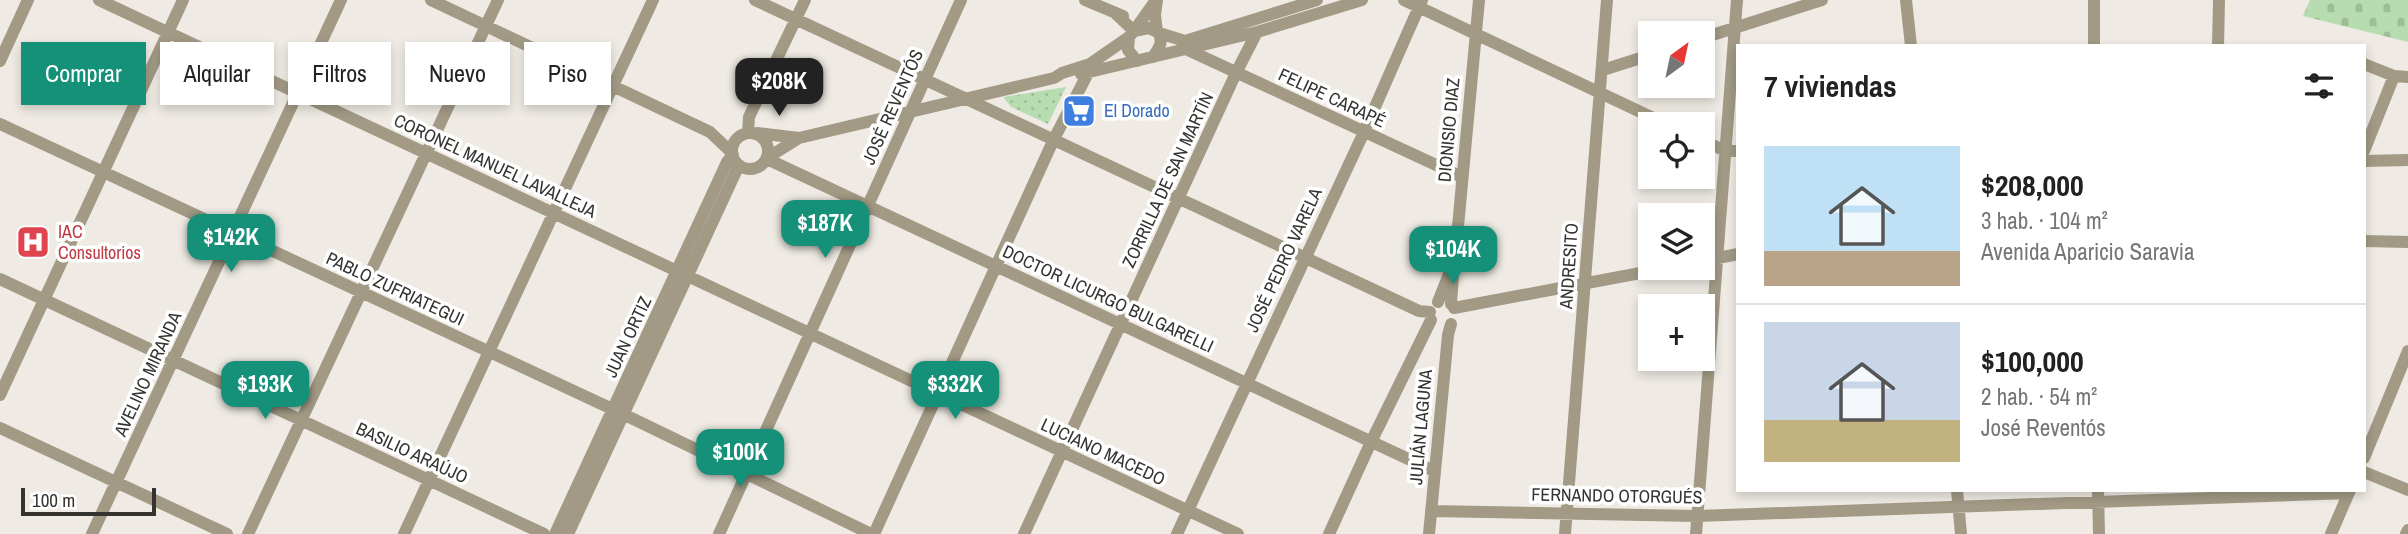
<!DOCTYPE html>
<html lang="es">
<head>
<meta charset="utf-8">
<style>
	body { margin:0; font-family:"Archivo Narrow",sans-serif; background:#f6f6f6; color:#222; height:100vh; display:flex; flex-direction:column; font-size:26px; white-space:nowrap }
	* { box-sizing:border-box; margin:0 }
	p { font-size:23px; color:#767676 }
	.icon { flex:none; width:38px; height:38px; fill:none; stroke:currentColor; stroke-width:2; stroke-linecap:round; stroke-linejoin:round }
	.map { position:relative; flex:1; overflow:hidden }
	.details { position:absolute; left:1736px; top:44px; width:630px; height:448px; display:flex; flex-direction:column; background:#fff; border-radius:0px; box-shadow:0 4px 10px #0003 }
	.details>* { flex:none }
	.top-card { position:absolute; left:21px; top:42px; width:665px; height:63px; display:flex; gap:14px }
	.needle { width:46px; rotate:33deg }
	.tools { position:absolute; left:1638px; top:21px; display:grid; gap:14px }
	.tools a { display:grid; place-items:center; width:77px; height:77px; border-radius:0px; background:#fff; box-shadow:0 4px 10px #0003; font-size:35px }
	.scale { position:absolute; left:21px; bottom:18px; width:135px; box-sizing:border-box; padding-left:7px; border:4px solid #343330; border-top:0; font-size:19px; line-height:24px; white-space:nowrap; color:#343330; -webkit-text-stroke:5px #fff; paint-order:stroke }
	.price { position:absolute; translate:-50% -60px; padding:0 16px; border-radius:14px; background:#149178; color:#fff; font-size:23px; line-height:46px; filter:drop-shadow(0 2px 4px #0008) }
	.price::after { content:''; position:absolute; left:50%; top:42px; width:21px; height:16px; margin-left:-10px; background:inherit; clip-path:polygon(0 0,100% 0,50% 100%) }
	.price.on { background:#222; color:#fff }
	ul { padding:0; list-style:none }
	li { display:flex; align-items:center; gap:21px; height:175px; padding:0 28px }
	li+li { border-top:2px solid #e0e0e0 }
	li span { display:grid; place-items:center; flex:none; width:196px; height:140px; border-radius:0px; color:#555 }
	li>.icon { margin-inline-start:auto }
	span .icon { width:84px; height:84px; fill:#fffc; stroke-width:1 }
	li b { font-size:30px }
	h2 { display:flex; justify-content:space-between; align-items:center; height:84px; padding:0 28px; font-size:30px }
	.pill { padding:0 24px; border-radius:0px; background:#fff; box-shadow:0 4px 10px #0003; font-size:24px; line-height:63px }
	.pill.on { background:#149178; color:#fff }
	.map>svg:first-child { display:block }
	.green { fill:url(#green-dots) }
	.cemetery { fill:url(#cemetery-stones) }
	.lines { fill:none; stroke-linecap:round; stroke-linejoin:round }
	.minor { stroke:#a29a85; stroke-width:12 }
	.labels { text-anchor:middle; stroke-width:7; stroke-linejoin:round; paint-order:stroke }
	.street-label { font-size:18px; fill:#343330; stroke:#fff }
	.shop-label { font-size:18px; fill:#366cbe; stroke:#fff; text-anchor:start }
	.health-label { font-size:18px; fill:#be3a42; stroke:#fff; text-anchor:start }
</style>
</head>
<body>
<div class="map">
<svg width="2408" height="534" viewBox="0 0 2408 534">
	<defs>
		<pattern id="green-dots" width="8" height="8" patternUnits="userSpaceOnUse" patternTransform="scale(1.75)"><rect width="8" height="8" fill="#b8dcb1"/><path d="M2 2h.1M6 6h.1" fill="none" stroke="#9fbd99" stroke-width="1.8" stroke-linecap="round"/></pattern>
		<pattern id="cemetery-stones" width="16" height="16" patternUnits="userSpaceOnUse" patternTransform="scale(1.75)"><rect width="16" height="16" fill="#b8dcb1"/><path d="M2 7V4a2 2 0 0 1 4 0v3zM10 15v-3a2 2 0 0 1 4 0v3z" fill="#9fbd99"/></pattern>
	</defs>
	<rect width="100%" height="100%" fill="#efebe4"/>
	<path class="green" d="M1066,87L1048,124L1011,107L1003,97Z"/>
	<path class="cemetery" d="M2310,0H2408V42L2303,16Z"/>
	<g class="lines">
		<path class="minor" d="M99,0L1238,534
			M431,0L710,132L732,153
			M755,0L1419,311L1430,312
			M1085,0L1123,16
			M1157,0L1155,15L1157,32
			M1404,0L1666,124
			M1906,0L1911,46
			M2094,0V46
			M1117,15L1134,31L1156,0
			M1159,33L1185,41L1317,0
			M1703,38L1822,0
			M2218,46L2219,0
			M1188,50L1462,177
			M0,61L28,0
			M1137,61L1128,50L1129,37L1134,31L1149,28L1159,33C1163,44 1159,48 1153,57
			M2364,64L2394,76L2408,77
			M1603,70L1650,55
			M1081,74L1257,32L1362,0
			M0,124L623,414L871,534
			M732 151a18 18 0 1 1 36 0a18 18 0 1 1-36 0Z
			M748,133L749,117L805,0
			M757,133L799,138
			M1703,141L1724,150L1738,151
			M2364,151L2394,76
			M767,158L799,138L1054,78L1062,73L1090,64L1129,37
			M767,159L1434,471
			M2364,161L2408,160
			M2364,241L2408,242
			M1703,261L1738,254
			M0,279L544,534
			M1438,302L1455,259L1479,0
			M1451,304L1453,274
			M1454,308L1667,268
			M0,395L183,0
			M0,428L227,534
			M2364,458L2408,351
			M2364,472L2408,490
			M1957,490L1961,534
			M2098,490L2099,534
			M1431,511L1697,516L2349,493
			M92,534L341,0
			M248,534L498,0
			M404,534L653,0
			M555,534L727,162L733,155
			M568,534L739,165
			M719,534L961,0
			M874,534L1053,141L1088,73
			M1024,534L1236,73L1257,32
			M1177,534L1364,132L1422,0
			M1329,534L1371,442L1431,320
			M1429,534L1448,335L1451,324
			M1565,534L1607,0
			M1696,534L1737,0
			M2331,534L2350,490
			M2406,534L2408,530"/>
	</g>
	<defs>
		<symbol id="supermarket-square" viewBox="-11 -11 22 22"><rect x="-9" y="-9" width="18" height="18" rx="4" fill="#3f7fe0" stroke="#fff"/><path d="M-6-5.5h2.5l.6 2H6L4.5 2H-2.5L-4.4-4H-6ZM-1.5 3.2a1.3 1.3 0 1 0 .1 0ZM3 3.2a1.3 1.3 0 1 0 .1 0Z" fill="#fff"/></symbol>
		<symbol id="hospital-square" viewBox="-11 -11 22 22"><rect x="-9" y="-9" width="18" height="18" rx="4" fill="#e0444e" stroke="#fff"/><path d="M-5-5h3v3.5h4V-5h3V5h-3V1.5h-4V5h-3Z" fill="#fff"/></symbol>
	</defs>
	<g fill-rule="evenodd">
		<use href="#supermarket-square" x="1060" y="92" width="38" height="38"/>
		<use href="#hospital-square" x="14" y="223" width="38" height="38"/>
	</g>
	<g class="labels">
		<g class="street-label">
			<text transform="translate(1332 98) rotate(25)" y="6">FELIPE CARAPÉ</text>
			<text transform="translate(893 107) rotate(-66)" y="6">JOSÉ REVENTÓS</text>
			<text transform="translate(1449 130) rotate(-85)" y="6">DIONISIO DIAZ</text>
			<text transform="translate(495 166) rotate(25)" y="6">CORONEL MANUEL LAVALLEJA</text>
			<text transform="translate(1168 180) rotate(-65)" y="6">ZORRILLA DE SAN MARTÍN</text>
			<text transform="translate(1284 260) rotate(-65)" y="6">JOSÉ PEDRO VARELA</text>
			<text transform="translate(1569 266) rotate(-86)" y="6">ANDRESITO</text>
			<text transform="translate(395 289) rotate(25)" y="6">PABLO ZUFRIATEGUI</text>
			<text transform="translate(1108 299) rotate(25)" y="6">DOCTOR LICURGO BULGARELLI</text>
			<text transform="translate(628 337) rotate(-65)" y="6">JUAN ORTIZ</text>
			<text transform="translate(148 374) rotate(-65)" y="6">AVELINO MIRANDA</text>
			<text transform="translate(1421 427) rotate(-85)" y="6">JULIÁN LAGUNA</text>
			<text transform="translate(1103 452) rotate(25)" y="6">LUCIANO MACEDO</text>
			<text transform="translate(412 453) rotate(25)" y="6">BASILIO ARAÚJO</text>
			<text transform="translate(1617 496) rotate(1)" y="6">FERNANDO OTORGUÉS</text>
		</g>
		<g class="shop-label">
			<text x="1104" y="117">El Dorado</text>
		</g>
		<g class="health-label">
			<text x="58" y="238">IAC<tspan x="58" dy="21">Consultorios</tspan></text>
		</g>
	</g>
</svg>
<div class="tools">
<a><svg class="needle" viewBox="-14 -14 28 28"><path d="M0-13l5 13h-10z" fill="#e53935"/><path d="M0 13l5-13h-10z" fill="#767676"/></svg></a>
<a><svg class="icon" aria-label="locate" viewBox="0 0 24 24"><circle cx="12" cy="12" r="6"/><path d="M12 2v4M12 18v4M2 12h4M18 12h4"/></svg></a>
<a><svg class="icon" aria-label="layers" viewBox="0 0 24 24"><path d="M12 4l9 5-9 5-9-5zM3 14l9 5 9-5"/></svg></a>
<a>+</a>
</div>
<div class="scale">100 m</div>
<b class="price on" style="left:779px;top:118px">$208K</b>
<b class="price" style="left:825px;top:260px">$187K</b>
<b class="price" style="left:231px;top:274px">$142K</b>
<b class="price" style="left:1453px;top:286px">$104K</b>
<b class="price" style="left:265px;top:421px">$193K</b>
<b class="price" style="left:955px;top:421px">$332K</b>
<b class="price" style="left:740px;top:489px">$100K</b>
<div class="top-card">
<a class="pill on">Comprar</a>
<a class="pill">Alquilar</a>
<a class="pill">Filtros</a>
<a class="pill">Nuevo</a>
<a class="pill">Piso</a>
</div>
<section class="details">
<h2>7 viviendas<svg class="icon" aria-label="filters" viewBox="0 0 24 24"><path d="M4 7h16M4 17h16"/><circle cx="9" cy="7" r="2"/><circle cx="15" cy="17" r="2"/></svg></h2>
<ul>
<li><span style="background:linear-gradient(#bfe0f5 75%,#b9a48a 0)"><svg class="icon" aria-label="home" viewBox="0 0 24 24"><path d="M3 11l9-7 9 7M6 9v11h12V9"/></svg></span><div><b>$208,000</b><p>3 hab. · 104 m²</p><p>Avenida Aparicio Saravia</p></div></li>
<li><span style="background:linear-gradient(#c9d6e8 70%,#c2b280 0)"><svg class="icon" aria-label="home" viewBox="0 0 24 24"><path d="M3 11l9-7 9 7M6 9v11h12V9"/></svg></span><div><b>$100,000</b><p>2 hab. · 54 m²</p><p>José Reventós</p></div></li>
</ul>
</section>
</div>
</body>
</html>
